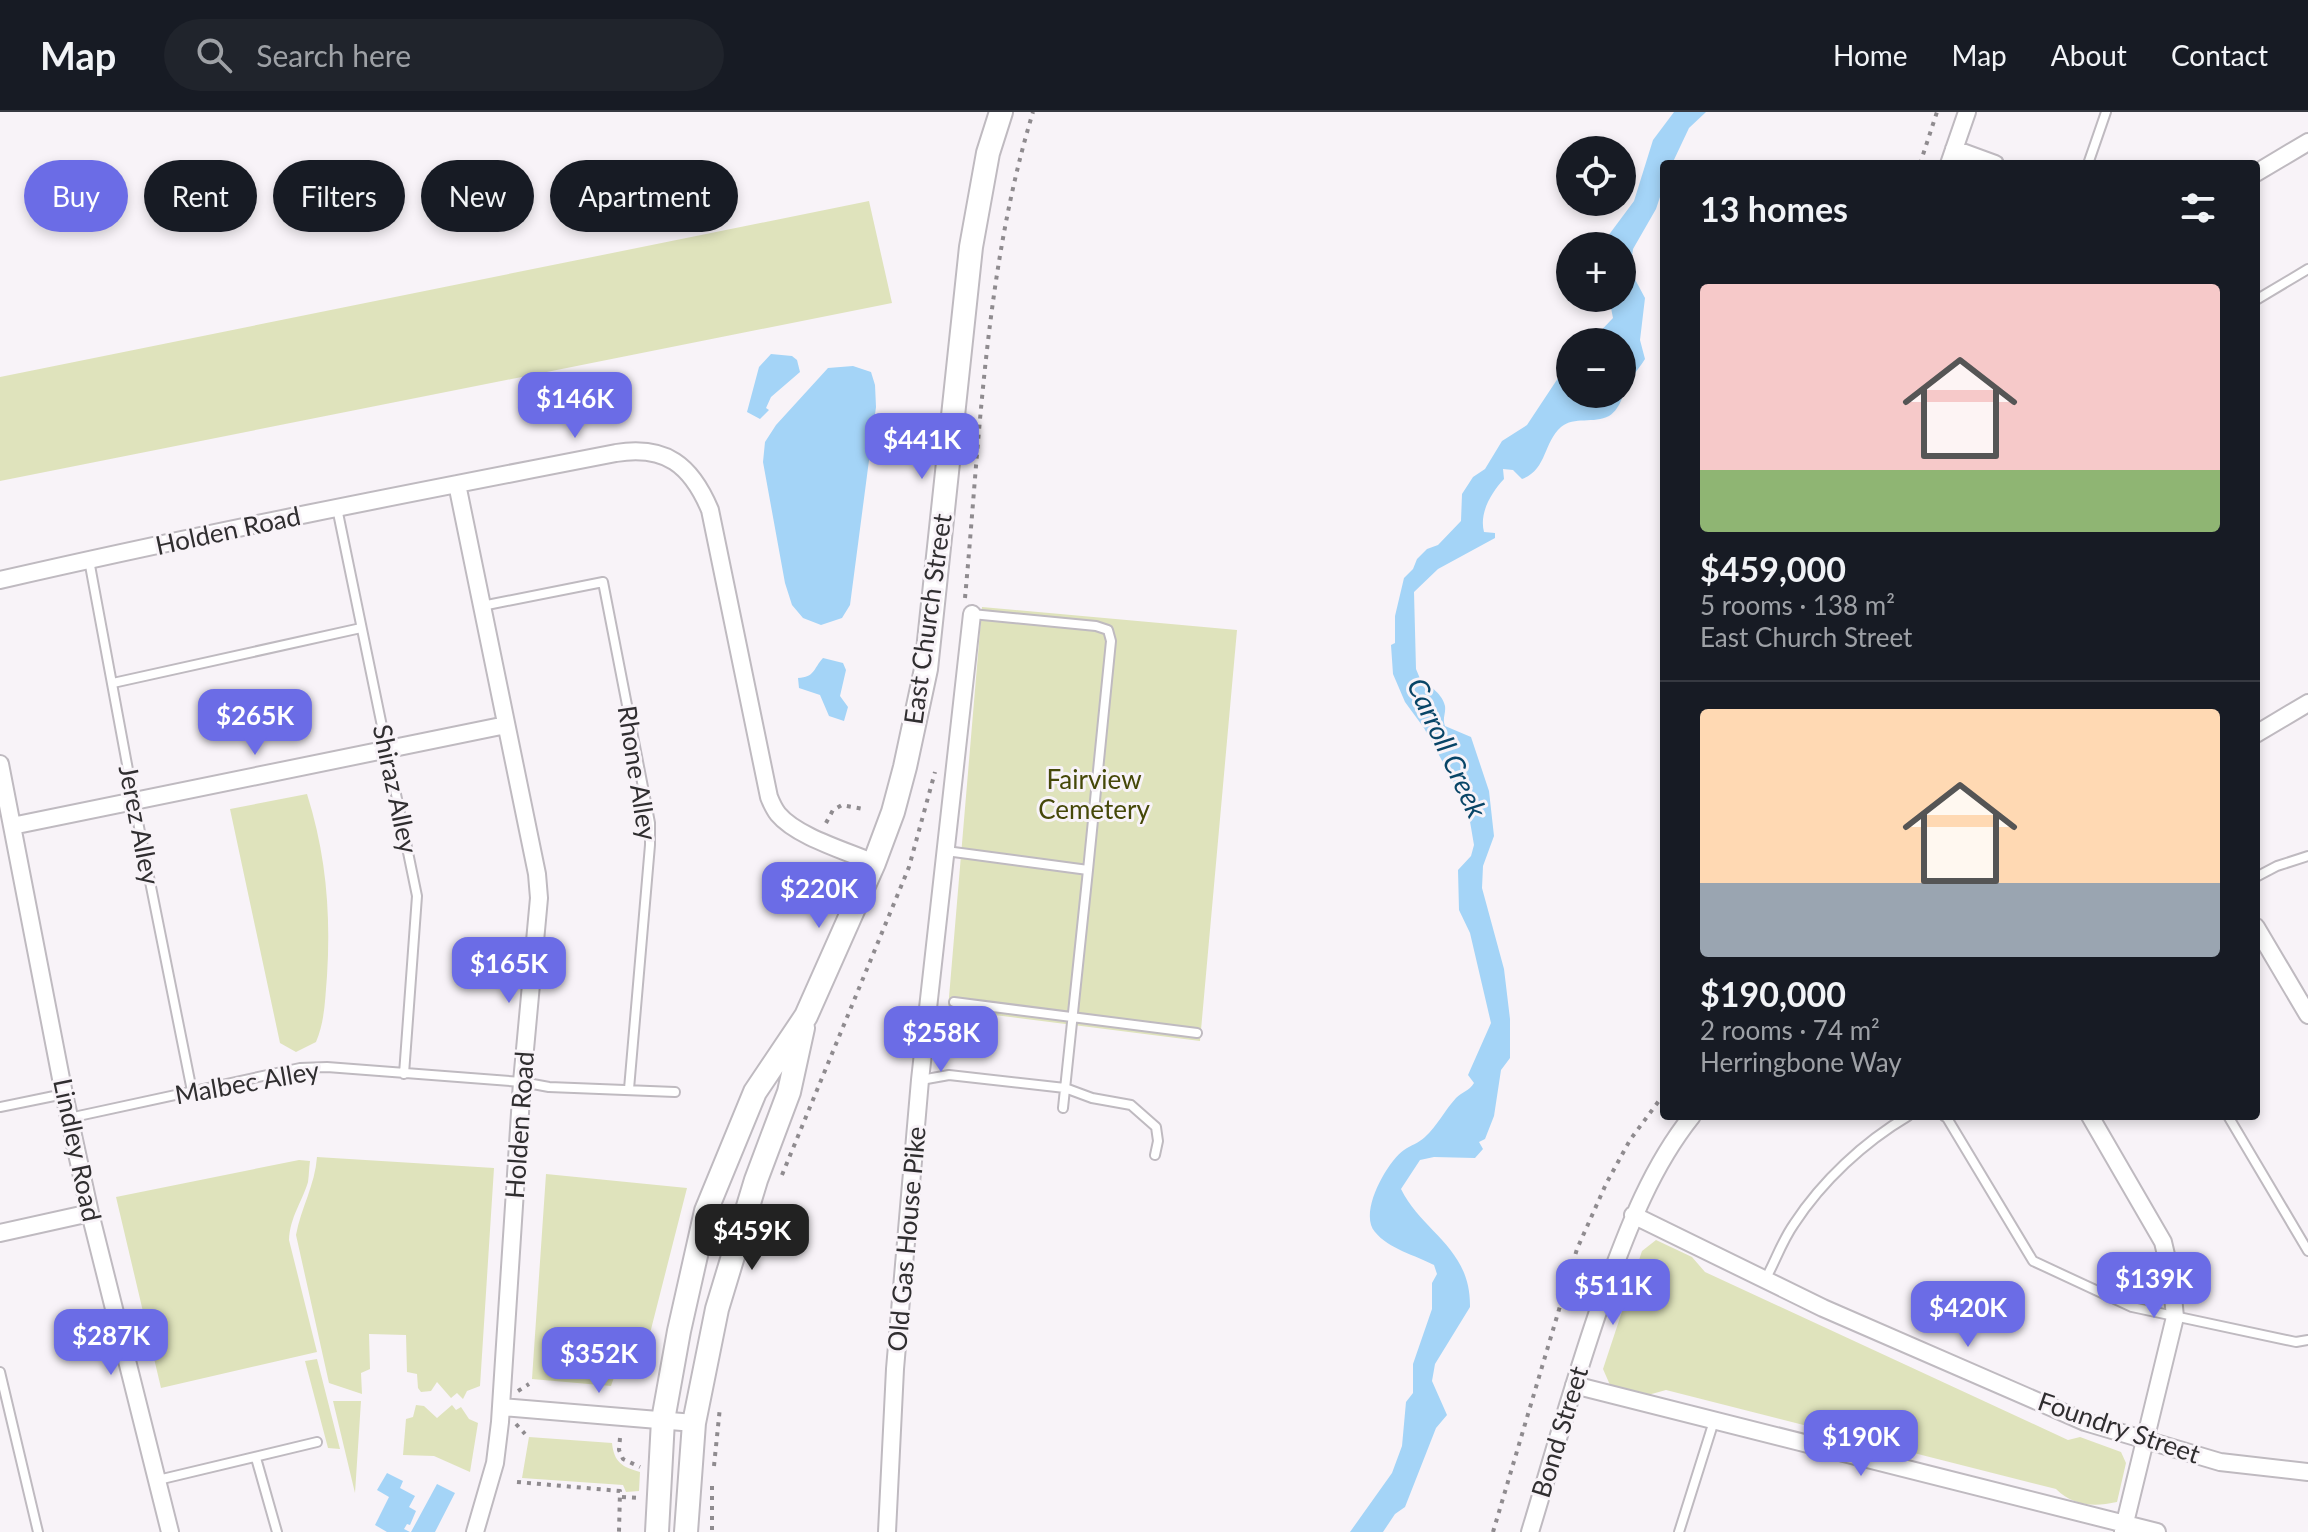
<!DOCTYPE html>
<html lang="en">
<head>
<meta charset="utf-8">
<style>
	body { margin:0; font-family:Lato,sans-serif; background:#20242c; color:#f1f3f6; height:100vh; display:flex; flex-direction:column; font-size:30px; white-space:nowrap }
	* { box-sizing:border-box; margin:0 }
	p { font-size:26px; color:#9ea1a6 }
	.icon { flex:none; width:44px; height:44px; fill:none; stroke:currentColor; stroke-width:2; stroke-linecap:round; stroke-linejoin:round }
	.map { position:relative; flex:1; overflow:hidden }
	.sheet { position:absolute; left:1660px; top:48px; width:600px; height:960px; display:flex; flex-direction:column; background:#171b24; border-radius:8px; box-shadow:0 4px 12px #0003 }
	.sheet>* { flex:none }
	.guide { position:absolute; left:24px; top:48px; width:760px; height:72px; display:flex; gap:16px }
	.tools { position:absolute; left:1556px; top:24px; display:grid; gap:16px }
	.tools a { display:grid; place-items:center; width:80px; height:80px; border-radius:50%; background:#171b24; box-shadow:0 4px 12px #0003; font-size:40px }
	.price { position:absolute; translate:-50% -68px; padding:0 18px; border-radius:16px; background:#6b6ce6; color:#fff; font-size:26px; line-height:52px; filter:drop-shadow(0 2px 4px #0008) }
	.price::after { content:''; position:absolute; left:50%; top:48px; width:24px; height:18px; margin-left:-12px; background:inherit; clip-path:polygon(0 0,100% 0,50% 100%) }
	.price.selected { background:#222; color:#fff }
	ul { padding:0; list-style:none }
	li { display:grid; align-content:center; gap:16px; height:424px; padding:0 40px }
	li+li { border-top:2px solid #363941 }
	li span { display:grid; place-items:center; height:248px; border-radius:8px; color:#555 }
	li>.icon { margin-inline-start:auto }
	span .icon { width:144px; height:144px; fill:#fffc; stroke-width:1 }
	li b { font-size:34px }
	h2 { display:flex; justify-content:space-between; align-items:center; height:96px; padding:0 40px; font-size:34px }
	.chip { padding:0 28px; border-radius:36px; background:#171b24; box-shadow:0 4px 12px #0003; font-size:28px; line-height:72px }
	.chip.selected { background:#6b6ce6; color:#fff }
	header { display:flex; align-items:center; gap:48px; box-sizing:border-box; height:112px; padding:0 40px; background:#171b24; border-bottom:2px solid #363941 }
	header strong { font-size:38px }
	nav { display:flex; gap:44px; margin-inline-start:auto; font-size:28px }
	.search { width:560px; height:72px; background:#20242c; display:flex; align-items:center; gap:20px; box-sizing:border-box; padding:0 28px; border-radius:44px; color:#9ea1a6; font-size:30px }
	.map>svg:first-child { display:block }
	.green { fill:#dfe3bc }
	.water { fill:#a4d4f7 }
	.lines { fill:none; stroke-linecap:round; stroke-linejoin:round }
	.lane-casing { stroke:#bfbac0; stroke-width:12 }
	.street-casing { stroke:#bfbac0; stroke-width:20 }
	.secondary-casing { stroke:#bfbac0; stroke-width:26 }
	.path { stroke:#8f8b8f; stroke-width:4; stroke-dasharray:4 6; stroke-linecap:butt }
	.lane { stroke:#fff; stroke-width:8 }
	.street { stroke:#fff; stroke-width:16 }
	.secondary { stroke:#fff; stroke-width:22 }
	.labels { text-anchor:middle; stroke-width:6; stroke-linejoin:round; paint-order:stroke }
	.street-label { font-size:26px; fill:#302e30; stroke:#f8f3f8 }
	.park-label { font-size:26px; fill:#454808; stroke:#f8f3f8 }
	.water-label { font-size:28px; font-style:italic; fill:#084567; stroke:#f8f3f8 }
</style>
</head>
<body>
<header>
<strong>Map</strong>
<div class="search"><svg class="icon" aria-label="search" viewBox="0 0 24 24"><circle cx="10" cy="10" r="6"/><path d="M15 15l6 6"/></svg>Search here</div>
<nav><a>Home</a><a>Map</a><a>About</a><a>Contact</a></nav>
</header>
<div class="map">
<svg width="2308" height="1420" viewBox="0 0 2308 1420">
	<rect width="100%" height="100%" fill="#f8f3f8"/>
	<path class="green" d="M869,89L892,191L0,369V265Z
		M982,495L1237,518L1200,929L948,897Z
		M307,682C326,742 331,801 327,864C325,887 325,909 316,930L296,940L280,931L230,697Z
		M317,1045L494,1056L480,1274L467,1279L463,1287L457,1281L451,1286L437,1270L431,1279L421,1280L418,1276L417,1262L407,1260L406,1223L369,1222L370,1257L361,1261L362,1282L329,1271L296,1123C301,1096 315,1073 317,1045Z
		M299,1048L310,1049C309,1056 309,1063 308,1070C302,1090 290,1105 289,1128L317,1240L161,1276L116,1085Z
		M546,1062L687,1076L645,1241C625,1246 618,1254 611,1274L532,1267Z
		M1656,1128L1692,1145L1705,1160L2068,1328L2080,1325L2121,1340L2126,1351L2117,1390C2094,1395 2073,1394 2056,1377L1666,1278L1648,1283L1610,1273L1603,1257L1642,1139Z
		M317,1247L340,1337L328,1336L305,1249Z
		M333,1289H361L355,1381Z
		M416,1293L424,1294L437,1306L452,1293L456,1298L461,1295L469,1307L478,1311L470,1360L434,1344L403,1343L406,1307L413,1305Z
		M529,1325L612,1331C614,1350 622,1355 640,1360L639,1379L626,1380L623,1373L522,1366Z"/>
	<path class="water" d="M1674,0H1706L1689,16L1672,52H1664V73L1656,97L1633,137L1630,158L1645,186L1640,228L1645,247C1641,254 1635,260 1631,267C1623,279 1622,296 1609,304C1594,312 1574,304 1561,315C1543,331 1547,358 1522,367L1513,358L1503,357L1504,367C1491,381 1479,401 1484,420L1495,421V426L1438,457L1414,480L1416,557L1421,569C1430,573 1443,583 1445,594C1446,602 1442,606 1445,614L1471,625L1489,679L1494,724L1483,754L1482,776L1504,857L1510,907V946L1501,958L1494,1004L1485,1027L1479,1030L1483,1037L1475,1046L1434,1045L1420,1048L1401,1077C1423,1121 1471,1136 1470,1195L1435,1252L1432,1269L1447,1303L1436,1316L1405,1395L1395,1402L1383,1420H1350L1392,1361L1402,1334L1406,1290L1413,1281V1252L1432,1197V1171L1437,1162L1434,1153C1415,1143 1389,1137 1375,1120C1358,1101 1387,1050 1404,1038C1411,1033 1419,1031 1425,1025C1437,1014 1445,998 1456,986C1462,980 1469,979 1474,971L1468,963L1491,911L1470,821L1459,798L1458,758L1471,744L1474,733L1466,686L1456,674L1424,616L1405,590L1393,562L1391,533L1395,531V504L1404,466L1413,457L1417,447L1427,437L1438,433L1461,409L1462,382L1473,365L1485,357L1502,329L1527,313L1570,248V282H1622V230H1590L1613,206L1609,186H1622V134H1606L1608,124L1634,89L1653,28Z
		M771,242L792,244L797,248L800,260L771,285L766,296L769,298L760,307L747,300L759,255Z
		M853,254L871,260L875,273L876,295L850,493L842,506L821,513L803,506L792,493L785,471L763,350L765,330L776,313L828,256Z
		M823,546L843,551L846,558L840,584L848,595L844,609L829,604L820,583L799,576L798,566C815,565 813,557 823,546Z
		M387,1361L403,1369L400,1376L415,1384L409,1395L416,1399L410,1413L407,1412L404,1417L410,1420H387L375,1413L389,1385L377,1378Z
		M437,1372L455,1381L435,1420H411Z"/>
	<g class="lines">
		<defs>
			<path id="lane" d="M2088,52L2106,0
				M2256,188L2308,157
				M337,396L417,784L404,962
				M89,448L134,690L192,979
				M482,494L603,470L650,711V733L629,977
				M113,571L361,516
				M946,739L1088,758L1111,529L1108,518L1096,514L972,502
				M2256,765L2277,754L2308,744
				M954,890L1197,921
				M921,968L949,963L1065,976L1092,986L1131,993L1156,1015L1158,1029L1155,1043
				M0,995L64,982
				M1063,996L1088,758
				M1944,1004L1947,1006L2033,1149L2132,1195L2296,1230L2308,1228
				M2228,1004L2308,1139
				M69,1006L300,956L327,955L522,970L549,975L675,980
				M1765,1168C1775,1150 1782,1129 1794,1112C1822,1069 1864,1030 1908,1004
				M0,1260L38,1420
				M256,1346L277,1420
				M158,1368L317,1330
				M1679,1420L1714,1309"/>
			<path id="street" d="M1954,37L1995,52
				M1949,52L1967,0
				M2256,61L2308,30
				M457,372L537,762L539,786L522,970L500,1310L495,1351L475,1420
				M0,468C204,421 410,381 616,341C666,333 691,353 710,398L769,685C771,690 774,697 778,702C797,725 847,739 874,751
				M2256,622L2308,591
				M0,652L64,982L90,1101L170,1420
				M12,714L506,613
				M2256,815L2308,903
				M2090,1004L2163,1130L2171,1164L2175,1205L2123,1419
				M1633,1103L1823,1196L2085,1310L2220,1350L2308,1360
				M0,1121L90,1101
				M1574,1273L2157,1420
				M501,1295L694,1311
				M887,1420L895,1257L920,968L972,502
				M1530,1420C1555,1338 1578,1254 1607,1174C1629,1114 1652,1054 1692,1004"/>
			<path id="secondary" d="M657,1420L663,1308L679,1219L706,1099L755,980L806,904L874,751L893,700L905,655L926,557L971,135L988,41L1001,0
				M686,1420L694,1311L717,1197L756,1068L789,980L803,916"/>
		</defs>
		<use href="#lane" class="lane-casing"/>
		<use href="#street" class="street-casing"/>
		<use href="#secondary" class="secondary-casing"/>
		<path class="path" d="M1920,52L1937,0
			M965,486C980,324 985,157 1033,0
			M826,711L833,698L842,693L863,697
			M782,1063L909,755L935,660
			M518,1279L529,1272
			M516,1312L525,1322
			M620,1326L619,1338L623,1347L640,1355
			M714,1354L720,1295
			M517,1370L620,1379L619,1420
			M712,1374V1420
			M622,1385L639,1386
			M1493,1420L1577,1137L1606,1072L1630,1028L1664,982"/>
		<use href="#lane" class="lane"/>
		<use href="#street" class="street"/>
		<use href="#secondary" class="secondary"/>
	</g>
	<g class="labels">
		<g class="street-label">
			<text transform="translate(228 419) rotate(-12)" y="9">Holden Road</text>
			<text transform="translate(928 507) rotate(-82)" y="9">East Church Street</text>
			<text transform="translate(637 661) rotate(81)" y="9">Rhone Alley</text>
			<text transform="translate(395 677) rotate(78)" y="9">Shiraz Alley</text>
			<text transform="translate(139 713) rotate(79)" y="9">Jerez Alley</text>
			<text transform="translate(247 971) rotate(-10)" y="9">Malbec Alley</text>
			<text transform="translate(520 1013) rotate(-86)" y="9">Holden Road</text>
			<text transform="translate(77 1038) rotate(78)" y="9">Lindley Road</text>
			<text transform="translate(907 1127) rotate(-85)" y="9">Old Gas House Pike</text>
			<text transform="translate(2119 1316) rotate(19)" y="9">Foundry Street</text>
			<text transform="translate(1560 1320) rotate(-73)" y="9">Bond Street</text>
		</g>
		<g class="park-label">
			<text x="1094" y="677">Fairview<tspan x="1094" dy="30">Cemetery</tspan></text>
		</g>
		<g class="water-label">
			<text transform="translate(1447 636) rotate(65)" y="10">Carroll Creek</text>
		</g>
	</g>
</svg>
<div class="tools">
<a><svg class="icon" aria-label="locate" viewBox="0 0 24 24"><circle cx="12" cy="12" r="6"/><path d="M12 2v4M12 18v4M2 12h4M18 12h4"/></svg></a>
<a>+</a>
<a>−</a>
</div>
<b class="price" style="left:575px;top:328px">$146K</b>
<b class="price" style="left:922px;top:369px">$441K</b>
<b class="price" style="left:255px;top:645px">$265K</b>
<b class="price" style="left:819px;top:818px">$220K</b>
<b class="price" style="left:509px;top:893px">$165K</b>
<b class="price" style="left:941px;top:962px">$258K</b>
<b class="price selected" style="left:752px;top:1160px">$459K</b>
<b class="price" style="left:2154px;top:1208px">$139K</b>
<b class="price" style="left:1613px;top:1215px">$511K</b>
<b class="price" style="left:1968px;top:1237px">$420K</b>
<b class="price" style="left:111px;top:1265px">$287K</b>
<b class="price" style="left:599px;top:1283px">$352K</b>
<b class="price" style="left:1861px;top:1366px">$190K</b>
<div class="guide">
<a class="chip selected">Buy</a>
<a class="chip">Rent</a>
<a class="chip">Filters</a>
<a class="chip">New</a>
<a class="chip">Apartment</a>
</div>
<section class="sheet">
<h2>13 homes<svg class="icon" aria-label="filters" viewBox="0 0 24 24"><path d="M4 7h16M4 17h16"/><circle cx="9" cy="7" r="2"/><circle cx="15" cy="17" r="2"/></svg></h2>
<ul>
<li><span style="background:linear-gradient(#f6c9c9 75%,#8fb573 0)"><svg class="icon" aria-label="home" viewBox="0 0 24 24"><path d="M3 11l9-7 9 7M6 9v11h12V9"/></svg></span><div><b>$459,000</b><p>5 rooms · 138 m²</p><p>East Church Street</p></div></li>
<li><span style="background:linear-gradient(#ffd9b3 70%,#9aa5b1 0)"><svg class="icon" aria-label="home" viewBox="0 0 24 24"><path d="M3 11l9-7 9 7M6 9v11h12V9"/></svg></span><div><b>$190,000</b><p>2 rooms · 74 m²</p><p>Herringbone Way</p></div></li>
</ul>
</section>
</div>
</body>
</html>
